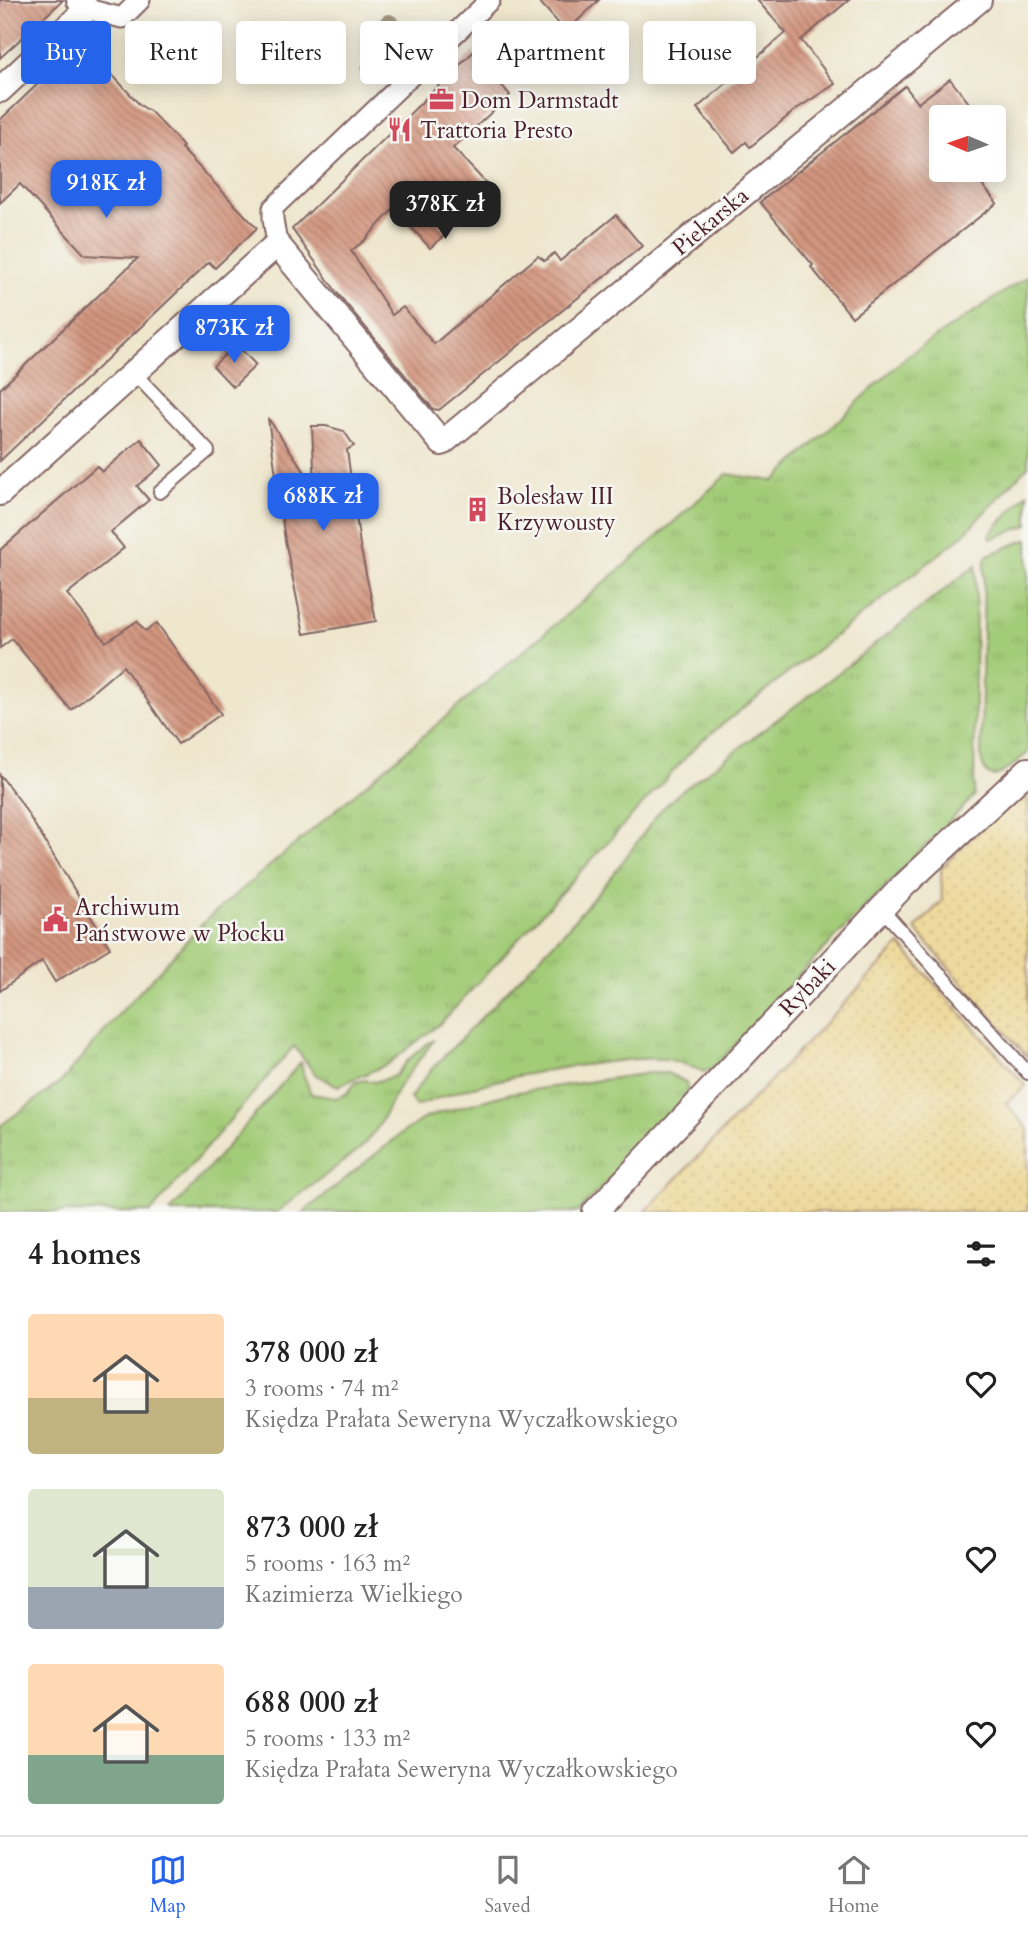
<!DOCTYPE html>
<html lang="en">
<head>
<meta charset="utf-8">
<style>
	body { margin:0; font-family:Cardo,serif; background:#f6f6f6; color:#222; height:100vh; display:flex; flex-direction:column; font-size:26px; white-space:nowrap }
	* { box-sizing:border-box; margin:0 }
	p { font-size:23px; color:#767676 }
	.icon { flex:none; width:38px; height:38px; fill:none; stroke:currentColor; stroke-width:2; stroke-linecap:round; stroke-linejoin:round }
	.map { position:relative; height:1212px; overflow:hidden }
	.panel { display:flex; flex-direction:column; background:#fff; flex:1 }
	.panel>* { flex:none }
	.banner { position:absolute; left:21px; top:21px; width:987px; height:63px; display:flex; gap:14px }
	.needle { width:46px; rotate:272deg }
	.fabs { position:absolute; left:929px; top:105px; display:grid; gap:14px }
	.fabs a { display:grid; place-items:center; width:77px; height:77px; border-radius:7px; background:#fff; box-shadow:0 4px 18px #0003; font-size:35px }
	.price { position:absolute; translate:-50% -60px; padding:0 16px; border-radius:14px; background:#2563eb; color:#fff; font-size:23px; line-height:46px; filter:drop-shadow(0 2px 4px #0008) }
	.price::after { content:''; position:absolute; left:50%; top:42px; width:21px; height:16px; margin-left:-10px; background:inherit; clip-path:polygon(0 0,100% 0,50% 100%) }
	.price.current { background:#222; color:#fff }
	ul { padding:0; list-style:none }
	li { display:flex; align-items:center; gap:21px; height:175px; padding:0 28px }
	li span { display:grid; place-items:center; flex:none; width:196px; height:140px; border-radius:7px; color:#555 }
	li>.icon { margin-inline-start:auto }
	span .icon { width:84px; height:84px; fill:#fffc; stroke-width:1 }
	li b { font-size:30px }
	h2 { display:flex; justify-content:space-between; align-items:center; height:84px; padding:0 28px; font-size:30px }
	.tag { padding:0 24px; border-radius:7px; background:#fff; box-shadow:0 4px 18px #0003; font-size:24px; line-height:63px }
	.tag.current { background:#2563eb; color:#fff }
	.menu { display:flex; justify-content:space-around; align-items:center; height:98px; border-top:2px solid #e0e0e0; background:#fff; font-size:19px; color:#767676 }
	.menu a { display:grid; justify-items:center; gap:4px }
	.menu .current { color:#2563eb }
	.map>svg:first-child { display:block }
	.grass { fill:url(#grass-tufts); stroke:#767652; stroke-width:2 }
	.sand { fill:url(#sand-dots); stroke:#9c7c64; stroke-width:2 }
	.building { fill:url(#building-back-hatch) }
	.lines { fill:none; stroke-linecap:round; stroke-linejoin:round }
	.service-casing { stroke:#836564; stroke-width:16 }
	.pedestrian-casing { stroke:#836564; stroke-width:23 }
	.minor-casing { stroke:#836564; stroke-width:28 }
	.service { stroke:#fff; stroke-width:12 }
	.pedestrian { stroke:#fff; stroke-width:19 }
	.minor { stroke:#fff; stroke-width:24 }
	.tree { fill:#a39581 }
	.labels { text-anchor:middle; stroke-width:5; stroke-linejoin:round; paint-order:stroke }
	.poi-label { font-size:23px; fill:#4a1f2b; stroke:#f6f6f2; text-anchor:start }
	.street-label { font-size:23px; fill:#4a1f2b; stroke:#f6f6f2 }
</style>
</head>
<body>
<div class="map">
<svg width="1028" height="1212" viewBox="0 0 1028 1212">
	<defs>
		<pattern id="grass-tufts" width="24" height="20" patternUnits="userSpaceOnUse" patternTransform="scale(1.75)"><rect width="24" height="20" fill="#a3cc78"/><path d="M3 7l-1-3M5 7V3M7 7l1-3M15 17l-1-3M17 17v-4M19 17l1-3" fill="none" stroke="#8eaf68"/></pattern>
		<pattern id="sand-dots" width="8" height="8" patternUnits="userSpaceOnUse" patternTransform="scale(1.75)"><rect width="8" height="8" fill="#eeda9e"/><path d="M2 2h.1M6 6h.1" fill="none" stroke="#cebb88" stroke-width="1.8" stroke-linecap="round"/></pattern>
		<pattern id="building-back-hatch" width="6" height="6" patternUnits="userSpaceOnUse" patternTransform="scale(1.75)"><rect width="6" height="6" fill="#d2957e"/><path d="M-1 5l2 2M0 0l6 6M5-1l2 2" fill="none" stroke="#ac7967"/></pattern>
	</defs>
	<rect width="100%" height="100%" fill="#f6f6f2"/>
	<filter id="ink" filterUnits="userSpaceOnUse"><feTurbulence type="fractalNoise" baseFrequency=".0143" numOctaves="2"/><feDisplacementMap in="SourceGraphic" scale="14" xChannelSelector="R" yChannelSelector="G"/><feConvolveMatrix kernelMatrix="1 2 1 2 8 2 1 2 1" color-interpolation-filters="sRGB"/></filter>
	<filter id="wash" filterUnits="userSpaceOnUse"><feTurbulence type="fractalNoise" baseFrequency=".00686" numOctaves="4" result="noise"/><feDisplacementMap in="SourceGraphic" scale="28" xChannelSelector="R" yChannelSelector="G"/><feGaussianBlur stdDeviation="1.57" result="paint"/><feColorMatrix in="noise" values="0 0 0 0 0 0 0 0 0 0 0 0 0 0 0 0 0 1.4 0 .05"/><feComposite in="paint" operator="in"/></filter>
	<g filter="url(#wash)">
		<rect width="100%" height="100%" fill="#eee6cd"/>
		<path class="grass" d="M1028,276V466L962,536L699,743L442,1022L388,1064L338,1086L316,1075L294,1046L151,1212H0V1126L61,1082L119,1014L207,919L637,555L727,474L774,481L907,356Z
			M1028,493V525L991,539L989,535Z
			M1028,539V753C1011,765 986,796 981,756L984,566L986,557L990,554Z
			M976,565L974,796L794,980L713,1069L704,1072C691,1067 678,1060 663,1059C642,1057 620,1061 599,1063C537,1070 475,1083 416,1106L410,1098L430,1071L564,932L612,876L660,811L679,793L814,692Z
			M434,1040L400,1085L378,1127L361,1148L277,1212H170L301,1062L303,1073L311,1094L336,1098L346,1094L356,1082L365,1080L374,1082L395,1076L408,1060L425,1045Z
			M650,1073H667L686,1082L688,1091L685,1099L578,1212H304L402,1133L423,1119L442,1112L511,1093Z"/>
		<path class="sand" d="M1028,787V1058L915,929L942,901L941,869L963,845Z
			M900,945L1026,1086L1006,1103L1028,1129V1212H645Z"/>
		<g id="blocks">
			<path class="building" d="M0,0H63L0,58Z
				M538,0H599L566,32Z
				M757,0H849L801,40L835,84L798,108L750,147L746,142L734,152L697,108L786,33Z
				M82,42L140,105L151,112L175,137L183,147L181,148L257,228L215,268L209,262L0,461V389L138,258L85,255L20,184L0,203V120Z
				M473,52L510,95L453,148L486,183L440,224L447,233L430,248L394,208L364,241L351,251L392,315L403,307L434,344L538,256L545,261L554,253L560,261L616,215L642,246L439,410L433,409L338,294L292,229Z
				M950,79L980,117H942V170H970L997,203L852,317L811,267L813,265L760,202L905,86L918,103Z
				M236,344L256,365L233,387L213,366Z
				M268,418L315,487L312,426H326L344,431L354,446L347,450L360,545L376,621L304,634L285,540Z
				M141,439L162,465L137,486L149,500L111,532L124,548L67,594L106,642L137,621L145,631L157,623L221,714L178,744L123,666L71,710L12,639L0,648V550L97,466L102,472Z
				M0,775L20,801L110,948L55,982L42,961L0,991Z"/>
		</g>
	</g>
	<g filter="url(#ink)">
		<use href="#blocks" fill-opacity="0" stroke="#836564" stroke-width="2"/>
		<g class="lines">
			<defs>
				<path id="service" d="M134,373L208,451L160,492
					M882,909L1028,1073"/>
				<path id="pedestrian" d="M87,9L122,18L140,0
					M277,244L273,219V208L490,0"/>
				<path id="minor" d="M0,90L87,9L79,0
					M0,493L277,244L442,443L979,0
					M595,1212L901,888L1028,770"/>
			</defs>
			<use href="#service" class="service-casing"/>
			<use href="#pedestrian" class="pedestrian-casing"/>
			<use href="#minor" class="minor-casing"/>
			<use href="#service" class="service"/>
			<use href="#pedestrian" class="pedestrian"/>
			<use href="#minor" class="minor"/>
		</g>
		<g class="tree">
			<circle cx="389" cy="24" r="10"/>
			<circle cx="371" cy="70" r="10"/>
		</g>
	</g>
	<defs>
		<symbol id="office-bare" viewBox="-9 -9 18 18"><path d="M-6-3h4V-5.5h4V-3h4V5H-6ZM-1-4.5V-3h2v-1.5ZM-6 0V1H6V0Z" fill="#d1495b" stroke="#f6f6f2" stroke-width="2.5" paint-order="stroke"/></symbol>
		<symbol id="restaurant-bare" viewBox="-9 -9 18 18"><path d="M-5-6h1v4h1v-4h1v4h1v-4h1v5L-1.5 .5V6h-2V.5L-5-1ZM5-6V6H3V1.5H1.5Q1.5-4 5-6Z" fill="#d1495b" stroke="#f6f6f2" stroke-width="2.5" paint-order="stroke"/></symbol>
		<symbol id="building-bare" viewBox="-9 -9 18 18"><path d="M-4-6H4V6H1V3H-1V6H-4ZM-2.5-4.3h1.7v1.8h-1.7ZM.8-4.3h1.7v1.8H.8ZM-2.5-1h1.7V.8h-1.7ZM.8-1h1.7V.8H.8Z" fill="#d1495b" stroke="#f6f6f2" stroke-width="2.5" paint-order="stroke"/></symbol>
		<symbol id="civic-bare" viewBox="-9 -9 18 18"><path d="M-.6-6.5H3V-4.5H.6V-3L4-1V1h2V6H-6V1h2V-1L-.6-3ZM-1.2 2.5V6h2.4V2.5Z" fill="#d1495b" stroke="#f6f6f2" stroke-width="2.5" paint-order="stroke"/></symbol>
	</defs>
	<g fill-rule="evenodd">
		<use href="#office-bare" x="424" y="82" width="35" height="35"/>
		<use href="#restaurant-bare" x="382" y="112" width="35" height="35"/>
		<use href="#building-bare" x="460" y="492" width="35" height="35"/>
		<use href="#civic-bare" x="38" y="902" width="35" height="35"/>
	</g>
	<g class="labels">
		<g class="poi-label">
			<text x="461" y="108">Dom Darmstadt</text>
			<text x="420" y="138">Trattoria Presto</text>
			<text x="497" y="504">Bolesław III<tspan x="497" dy="26">Krzywousty</tspan></text>
			<text x="75" y="915">Archiwum<tspan x="75" dy="26">Państwowe w Płocku</tspan></text>
		</g>
		<g class="street-label">
			<text transform="translate(710 221) rotate(-40)" y="8">Piekarska</text>
			<text transform="translate(807 987) rotate(-46)" y="8">Rybaki</text>
		</g>
	</g>
</svg>
<div class="fabs">
<a><svg class="needle" viewBox="-14 -14 28 28"><path d="M0-13l5 13h-10z" fill="#e53935"/><path d="M0 13l5-13h-10z" fill="#767676"/></svg></a>
</div>
<b class="price" style="left:106px;top:220px">918K zł</b>
<b class="price current" style="left:445px;top:241px">378K zł</b>
<b class="price" style="left:234px;top:365px">873K zł</b>
<b class="price" style="left:323px;top:533px">688K zł</b>
<div class="banner">
<a class="tag current">Buy</a>
<a class="tag">Rent</a>
<a class="tag">Filters</a>
<a class="tag">New</a>
<a class="tag">Apartment</a>
<a class="tag">House</a>
</div>
</div>
<section class="panel">
<h2>4 homes<svg class="icon" aria-label="filters" viewBox="0 0 24 24"><path d="M4 7h16M4 17h16"/><circle cx="9" cy="7" r="2"/><circle cx="15" cy="17" r="2"/></svg></h2>
<ul>
<li><span style="background:linear-gradient(#ffd9b3 60%,#c2b280 0)"><svg class="icon" aria-label="home" viewBox="0 0 24 24"><path d="M3 11l9-7 9 7M6 9v11h12V9"/></svg></span><div><b>378 000 zł</b><p>3 rooms · 74 m²</p><p>Księdza Prałata Seweryna Wyczałkowskiego</p></div><svg class="icon" aria-label="heart" viewBox="0 0 24 24"><path d="M12 20l-8-8c-3-5 5-10 8-4 3-6 11-1 8 4z"/></svg></li>
<li><span style="background:linear-gradient(#dfe7d0 70%,#9aa5b1 0)"><svg class="icon" aria-label="home" viewBox="0 0 24 24"><path d="M3 11l9-7 9 7M6 9v11h12V9"/></svg></span><div><b>873 000 zł</b><p>5 rooms · 163 m²</p><p>Kazimierza Wielkiego</p></div><svg class="icon" aria-label="heart" viewBox="0 0 24 24"><path d="M12 20l-8-8c-3-5 5-10 8-4 3-6 11-1 8 4z"/></svg></li>
<li><span style="background:linear-gradient(#ffd9b3 65%,#7fa58c 0)"><svg class="icon" aria-label="home" viewBox="0 0 24 24"><path d="M3 11l9-7 9 7M6 9v11h12V9"/></svg></span><div><b>688 000 zł</b><p>5 rooms · 133 m²</p><p>Księdza Prałata Seweryna Wyczałkowskiego</p></div><svg class="icon" aria-label="heart" viewBox="0 0 24 24"><path d="M12 20l-8-8c-3-5 5-10 8-4 3-6 11-1 8 4z"/></svg></li>
</ul>
</section>
<nav class="menu">
<a class="current"><svg class="icon" aria-label="map" viewBox="0 0 24 24"><path d="M3 6l6-2 6 2 6-2v14l-6 2-6-2-6 2zM9 4v14M15 6v14"/></svg>Map</a>
<a><svg class="icon" aria-label="saved" viewBox="0 0 24 24"><path d="M7 4h10v16l-5-4-5 4z"/></svg>Saved</a>
<a><svg class="icon" aria-label="home" viewBox="0 0 24 24"><path d="M3 11l9-7 9 7M6 9v11h12V9"/></svg>Home</a>
</nav>
</body>
</html>
